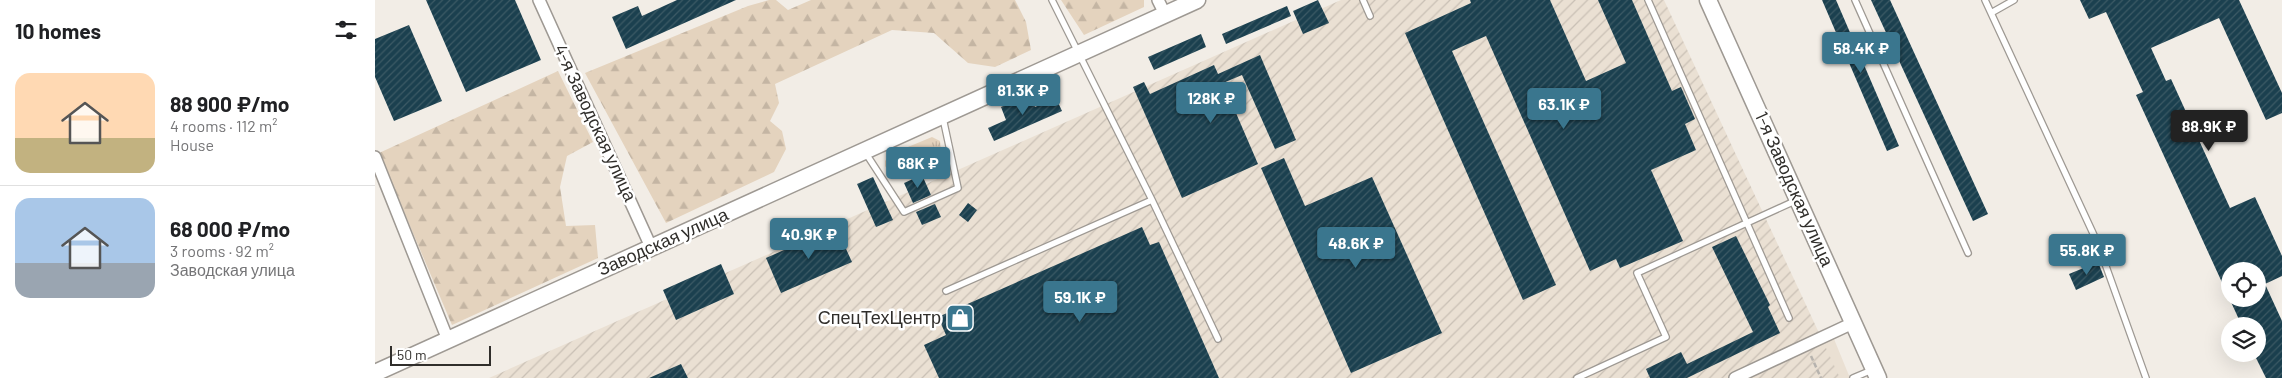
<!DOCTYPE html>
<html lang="en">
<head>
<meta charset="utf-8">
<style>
	body { margin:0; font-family:Barlow,sans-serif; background:#f2f2f2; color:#202124; height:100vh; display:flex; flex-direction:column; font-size:19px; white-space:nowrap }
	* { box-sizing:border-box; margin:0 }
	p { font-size:16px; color:#757577 }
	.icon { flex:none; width:28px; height:28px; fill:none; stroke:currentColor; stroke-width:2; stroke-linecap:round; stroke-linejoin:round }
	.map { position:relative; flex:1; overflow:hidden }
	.details { display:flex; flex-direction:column; background:#fff; width:375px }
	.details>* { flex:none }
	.tools { position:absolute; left:1846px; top:262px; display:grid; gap:10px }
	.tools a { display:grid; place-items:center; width:45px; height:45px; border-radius:50%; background:#fff; box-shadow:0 5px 20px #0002; font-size:25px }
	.scale { position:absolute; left:15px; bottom:12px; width:101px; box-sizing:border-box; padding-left:5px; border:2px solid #302e2b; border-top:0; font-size:14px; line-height:18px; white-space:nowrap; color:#302e2b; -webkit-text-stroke:4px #fff; paint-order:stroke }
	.price { position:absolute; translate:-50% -42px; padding:0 11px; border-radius:5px; background:#3a768e; color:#fff; font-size:16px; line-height:32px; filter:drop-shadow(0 1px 2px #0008) }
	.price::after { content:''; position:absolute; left:50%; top:30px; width:15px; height:11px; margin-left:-8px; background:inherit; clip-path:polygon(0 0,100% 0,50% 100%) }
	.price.active { background:#222; color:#fff }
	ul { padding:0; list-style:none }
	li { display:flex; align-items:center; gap:15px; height:125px; padding:0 15px }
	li+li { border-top:1px solid #e0e0e0 }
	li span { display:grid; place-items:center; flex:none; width:140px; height:100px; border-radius:15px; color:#555 }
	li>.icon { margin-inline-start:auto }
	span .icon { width:60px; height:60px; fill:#fffc; stroke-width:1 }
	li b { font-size:21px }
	h2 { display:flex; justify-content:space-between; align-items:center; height:60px; padding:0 15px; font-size:21px }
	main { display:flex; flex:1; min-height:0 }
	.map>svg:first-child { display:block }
	.built { fill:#eae0d3 }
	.industrial { fill:url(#industrial-furrows) }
	.grass { fill:url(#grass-tufts) }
	.forest { fill:url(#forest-firs) }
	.building { fill:url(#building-hatch); fill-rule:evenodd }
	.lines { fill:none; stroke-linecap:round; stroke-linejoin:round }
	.service-casing { stroke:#9e9993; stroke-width:8 }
	.minor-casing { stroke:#9e9993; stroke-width:14 }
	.secondary-casing { stroke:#9e9993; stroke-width:19 }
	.path { stroke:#b7b3ae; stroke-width:2.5; stroke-dasharray:5 2.5; stroke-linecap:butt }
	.service { stroke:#fff; stroke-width:5.5 }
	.minor { stroke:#fff; stroke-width:11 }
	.secondary { stroke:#fff; stroke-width:16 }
	.labels { text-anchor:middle; stroke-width:5; stroke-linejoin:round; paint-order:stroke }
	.street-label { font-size:18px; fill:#302e2b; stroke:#fff }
	.poi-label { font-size:18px; fill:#302e2b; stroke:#fff; text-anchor:end }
</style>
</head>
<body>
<main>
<section class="details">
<h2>10 homes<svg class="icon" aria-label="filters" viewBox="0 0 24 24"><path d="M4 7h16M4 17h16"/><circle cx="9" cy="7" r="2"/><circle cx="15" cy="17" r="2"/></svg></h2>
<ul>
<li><span style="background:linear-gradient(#ffd9b3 65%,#c2b280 0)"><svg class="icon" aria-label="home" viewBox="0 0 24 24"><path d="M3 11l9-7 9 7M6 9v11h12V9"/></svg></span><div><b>88 900 ₽/mo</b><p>4 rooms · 112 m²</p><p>House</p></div></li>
<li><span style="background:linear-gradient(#a9c7e8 65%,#9aa5b1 0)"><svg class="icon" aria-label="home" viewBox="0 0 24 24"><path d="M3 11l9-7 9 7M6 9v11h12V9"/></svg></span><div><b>68 000 ₽/mo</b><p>3 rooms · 92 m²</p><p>Заводская улица</p></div></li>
</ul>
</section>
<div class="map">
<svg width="1907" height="378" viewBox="0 0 1907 378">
	<defs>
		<pattern id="industrial-furrows" width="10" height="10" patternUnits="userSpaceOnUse" patternTransform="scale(1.25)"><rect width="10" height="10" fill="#eae0d3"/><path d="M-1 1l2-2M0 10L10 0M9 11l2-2" fill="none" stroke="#c9c0b5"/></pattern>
		<pattern id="grass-tufts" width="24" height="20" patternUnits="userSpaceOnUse" patternTransform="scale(1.25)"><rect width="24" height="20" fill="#e4d3be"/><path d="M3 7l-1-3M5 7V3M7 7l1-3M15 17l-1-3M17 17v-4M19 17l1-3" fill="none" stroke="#c4b5a3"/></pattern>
		<pattern id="forest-firs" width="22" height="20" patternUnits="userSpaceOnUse" patternTransform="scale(1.25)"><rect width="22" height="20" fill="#e4d3be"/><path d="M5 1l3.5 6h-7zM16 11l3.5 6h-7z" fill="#c4b5a3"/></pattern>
		<pattern id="building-hatch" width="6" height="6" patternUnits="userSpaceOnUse" patternTransform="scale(1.25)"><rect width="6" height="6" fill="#1b404f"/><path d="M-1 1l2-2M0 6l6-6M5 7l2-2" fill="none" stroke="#3c5a65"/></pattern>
	</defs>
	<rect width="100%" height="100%" fill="#f2ede6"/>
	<path class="built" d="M1459,339L1475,378H1376Z"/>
	<path class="industrial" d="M966,0H1289L1465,378H114Z"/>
	<path class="grass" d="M557,137L565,141L566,150L564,154L561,157L524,173H515L510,166V161L516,154Z"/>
	<path class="forest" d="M394,0H401L413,10L436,0H640L651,22L656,50L620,67L593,63L559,33L517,30L400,84L404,103L395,121L407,131L411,149L399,172L291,223L210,73L373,6Z
		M686,0H769V7L709,35Z
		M183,71L218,142L192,156L185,187L191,226L220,225L223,258L77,325L4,153Z"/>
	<path class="building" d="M51,0H140L166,60L91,92Z
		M302,0H361L251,49L237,17L263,6L267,16Z
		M943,0L954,23L928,34L918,11Z
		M1095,0H1175L1211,81L1251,63L1223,0H1257L1297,91L1306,87L1320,119L1310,124L1321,150L1276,170L1308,241L1245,268L1241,259L1215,271L1111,36L1077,51L1181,285L1148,300L1030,33L1096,3Z
		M1447,0H1461L1524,146L1512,151Z
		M1496,0H1515L1613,214L1598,221Z
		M1705,0H1864L1907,93V113L1891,120L1844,18L1776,48L1791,81L1796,79L1855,208L1880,197L1907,256V276L1890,284L1907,321V378H1891L1879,354H1882V326H1867L1761,95L1768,92L1731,12L1714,19ZM1855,271H1882V299H1855Z
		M912,6L916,16L851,44L847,34Z
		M34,25L67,101L19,121L0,77V39Z
		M826,34L831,47L779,70L773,57Z
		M885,55L921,140L900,149L867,75L848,83L883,164L807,198L758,87L769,82L775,94L839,65L843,74Z
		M655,95L660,107L681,98L687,111L619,141L613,128L631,120L626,107Z
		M909,158L930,206L997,177L1067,333L976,373L886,168Z
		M547,175L556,195L538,203L529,183Z
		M498,177L518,220L501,227L482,184Z
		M593,203L602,210L593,222L584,215Z
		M560,204L566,217L547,225L541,212Z
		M461,227L477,262L406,293L391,258Z
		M767,227L775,245L784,242L844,378H564L549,345L571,335L563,317Z
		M1361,236L1395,305L1393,307L1405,333L1312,378H1275L1271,369L1306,352L1312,364L1378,332L1337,247Z
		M1723,262L1729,277L1701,290L1694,274Z
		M346,264L359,294L301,320L288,290Z
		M306,364L313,378H274Z"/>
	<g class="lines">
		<defs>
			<path id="service" d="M677,0L777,200L843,339
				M988,0L995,16
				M1273,0L1414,318
				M1480,0L1593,253
				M1610,0L1723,244L1771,378
				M1616,13L1639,0
				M490,152L529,212L583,188L568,118
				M571,291L777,200
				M1202,378L1291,337L1262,273L1422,200
				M1478,378L1497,370"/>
			<path id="minor" d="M164,0L276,247
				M783,0L790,14
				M0,157L73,340
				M1360,378L1478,323"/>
			<path id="secondary" d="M1333,0L1503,378
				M0,373L822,0"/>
		</defs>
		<use href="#service" class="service-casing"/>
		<use href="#minor" class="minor-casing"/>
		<use href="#secondary" class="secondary-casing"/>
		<path class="path" d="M1436,356L1446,378"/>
		<use href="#service" class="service"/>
		<use href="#minor" class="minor"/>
		<use href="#secondary" class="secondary"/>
	</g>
	<defs>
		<symbol id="shop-square" viewBox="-11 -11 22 22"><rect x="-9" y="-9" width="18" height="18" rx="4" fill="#3a768e" stroke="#fff"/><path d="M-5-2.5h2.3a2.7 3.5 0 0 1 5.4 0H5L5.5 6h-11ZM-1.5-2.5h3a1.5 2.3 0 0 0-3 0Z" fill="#fff"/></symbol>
	</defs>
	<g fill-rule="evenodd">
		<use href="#shop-square" x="569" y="302" width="32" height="32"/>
	</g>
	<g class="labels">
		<g class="street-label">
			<text transform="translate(220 123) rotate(65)" y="6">4-я Заводская улица</text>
			<text transform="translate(1419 189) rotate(66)" y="6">1-я Заводская улица</text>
			<text transform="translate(288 242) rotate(-24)" y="6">Заводская улица</text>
		</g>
		<g class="poi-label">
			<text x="566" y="324">СпецТехЦентр</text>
		</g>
	</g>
</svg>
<div class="tools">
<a><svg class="icon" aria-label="locate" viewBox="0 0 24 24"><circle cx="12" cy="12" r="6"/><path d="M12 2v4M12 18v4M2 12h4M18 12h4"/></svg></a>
<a><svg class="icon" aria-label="layers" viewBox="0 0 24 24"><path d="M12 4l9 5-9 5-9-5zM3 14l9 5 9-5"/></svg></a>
</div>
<div class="scale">50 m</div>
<b class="price" style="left:1486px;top:74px">58.4K ₽</b>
<b class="price" style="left:648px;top:116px">81.3K ₽</b>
<b class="price" style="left:836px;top:124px">128K ₽</b>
<b class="price" style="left:1189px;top:130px">63.1K ₽</b>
<b class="price active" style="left:1834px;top:152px">88.9K ₽</b>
<b class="price" style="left:543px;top:189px">68K ₽</b>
<b class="price" style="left:434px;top:260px">40.9K ₽</b>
<b class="price" style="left:981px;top:269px">48.6K ₽</b>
<b class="price" style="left:1712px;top:276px">55.8K ₽</b>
<b class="price" style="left:705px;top:323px">59.1K ₽</b>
</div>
</main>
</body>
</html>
